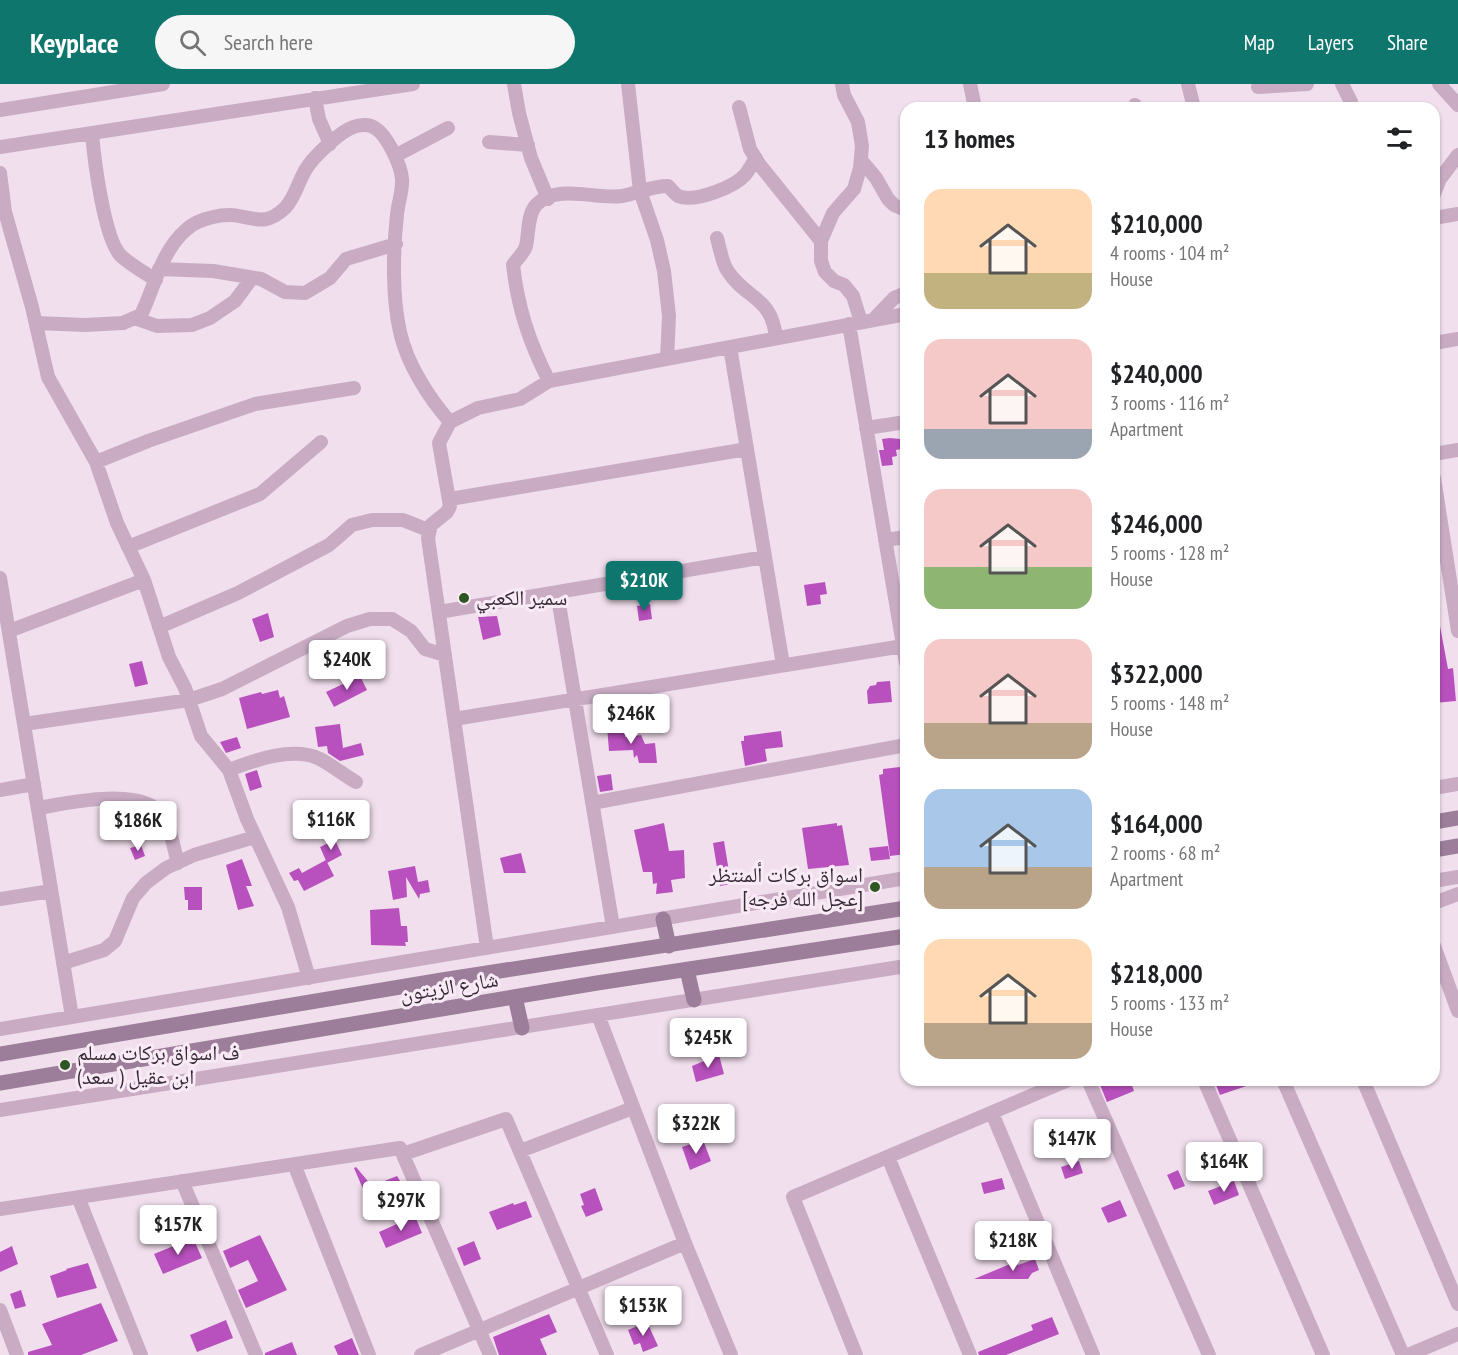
<!DOCTYPE html>
<html lang="en">
<head>
<meta charset="utf-8">
<style>
	body { margin:0; font-family:"PT Sans Narrow","Noto Naskh Arabic",sans-serif; background:#f6f6f6; color:#202124; height:100vh; display:flex; flex-direction:column; font-size:22px; white-space:nowrap }
	* { box-sizing:border-box; margin:0 }
	p { font-size:20px; color:#757577 }
	.icon { flex:none; width:33px; height:33px; fill:none; stroke:currentColor; stroke-width:2; stroke-linecap:round; stroke-linejoin:round }
	.map { position:relative; flex:1; overflow:hidden }
	.sheet { position:absolute; left:900px; top:18px; width:540px; height:984px; display:flex; flex-direction:column; background:#fff; border-radius:18px; box-shadow:0 2px 4px #0004 }
	.sheet>* { flex:none }
	.price { position:absolute; translate:-50% -51px; padding:0 14px; border-radius:6px; background:#fff; color:#222; font-size:20px; line-height:39px; filter:drop-shadow(0 2px 3px #0008) }
	.price::after { content:''; position:absolute; left:50%; top:36px; width:18px; height:14px; margin-left:-9px; background:inherit; clip-path:polygon(0 0,100% 0,50% 100%) }
	.price.on { background:#0f766e; color:#fff }
	ul { padding:0; list-style:none }
	li { display:flex; align-items:center; gap:18px; height:150px; padding:0 24px }
	li span { display:grid; place-items:center; flex:none; width:168px; height:120px; border-radius:18px; color:#555 }
	li>.icon { margin-inline-start:auto }
	span .icon { width:72px; height:72px; fill:#fffc; stroke-width:1 }
	li b { font-size:26px }
	h2 { display:flex; justify-content:space-between; align-items:center; height:72px; padding:0 24px; font-size:26px }
	header { display:flex; align-items:center; gap:36px; box-sizing:border-box; height:84px; padding:0 30px; background:#0f766e; color:#fff }
	header strong { font-size:28px }
	nav { display:flex; gap:33px; margin-inline-start:auto; font-size:21px }
	.search { width:420px; height:54px; background:#f6f6f6; display:flex; align-items:center; gap:15px; box-sizing:border-box; padding:0 21px; border-radius:33px; color:#757577; font-size:22px }
	.map>svg:first-child { display:block }
	.building { fill:#b851bd }
	.lines { fill:none; stroke-linecap:round; stroke-linejoin:round }
	.street { stroke:#c9acc4; stroke-width:14 }
	.secondary { stroke:#9c7d9a; stroke-width:15 }
	.poi-dot { fill:#2e5622; stroke:#f9ebf6; stroke-width:2 }
	.labels { text-anchor:middle; stroke-width:6; stroke-linejoin:round; paint-order:stroke }
	.poi-label { font-size:21px; fill:#372a37; stroke:#f9ebf6; text-anchor:start }
	.street-label { font-size:21px; fill:#372a37; stroke:#f9ebf6 }
</style>
</head>
<body>
<header>
<strong>Keyplace</strong>
<div class="search"><svg class="icon" aria-label="search" viewBox="0 0 24 24"><circle cx="10" cy="10" r="6"/><path d="M15 15l6 6"/></svg>Search here</div>
<nav><a>Map</a><a>Layers</a><a>Share</a></nav>
</header>
<div class="map">
<svg width="1458" height="1271" viewBox="0 0 1458 1271">
	<rect width="100%" height="100%" fill="#f1dfed"/>
	<path class="building" d="M890,354L900,355L901,365L896,366L897,372L892,373L893,381L882,382L879,366H884L882,355Z
		M825,498L827,510L820,511L821,520L807,522L804,501Z
		M650,520L652,535L639,537L637,522Z
		M268,529L274,553L260,558L252,535Z
		M497,532L501,551L483,556L478,533Z
		M1434,542H1440L1448,585L1453,584L1456,617L1434,619Z
		M142,577L148,600L135,603L129,580Z
		M360,592L367,606L334,623L326,608Z
		M890,597L892,618L868,620L867,607L870,602L876,601L877,598Z
		M278,606L280,614L284,612L290,633L247,645L239,614L261,608L262,610Z
		M340,640L343,664L361,659L364,671L340,677L328,669L327,662L318,663L315,643Z
		M625,641V653L641,651L645,660L655,659L657,679H639L637,671L634,674L633,666L609,667L607,642Z
		M781,647L783,663L765,665L767,677L745,682L741,657H744V652Z
		M237,653L241,664L226,669L220,658Z
		M900,683L903,705H905L906,714V770L890,772L879,691L883,690V685Z
		M257,686L262,703L250,707L245,690Z
		M611,690L613,706L600,708L597,692Z
		M664,739L669,767L684,766L685,794L671,796L673,808L656,810L657,799L653,800L652,788H643L634,746Z
		M837,739V742L842,741L849,781L808,785L802,744Z
		M335,756L342,771L327,779L320,763Z
		M724,757L731,800L720,802L713,759Z
		M141,761L145,772L135,776L130,764Z
		M888,762L890,775L871,777L869,764Z
		M521,769L526,789H504L500,774Z
		M242,775L252,802H246L254,822L238,826L226,781Z
		M326,776L334,792L304,807L298,796L294,797L289,789L299,784L302,789Z
		M415,782L418,798L428,796L430,808L420,810L419,815L406,793L407,813L393,816L388,787Z
		M184,803H202V826H188V816H185Z
		M399,824L401,842H407L408,858H405L406,862L371,861L370,826Z
		M719,971L724,990L696,998L692,982Z
		M1098,996H1130L1134,1007L1107,1018Z
		M1214,996H1257L1258,998L1220,1011Z
		M1090,1045V1053L1101,1049L1105,1056L1103,1060L1076,1071L1070,1052Z
		M703,1056L711,1077L690,1086L682,1063Z
		M1079,1077L1083,1089L1065,1095L1061,1083Z
		M356,1083L372,1102L397,1092L408,1110L372,1126L354,1084Z
		M1178,1086L1185,1102L1174,1106L1167,1091Z
		M1002,1094L1005,1105L984,1110L981,1099Z
		M1234,1097L1239,1111L1214,1121L1208,1107Z
		M595,1104L603,1126L586,1133L581,1122L584,1121L580,1110Z
		M1120,1116L1127,1132L1108,1139L1101,1124Z
		M526,1117L532,1133L497,1146L489,1128L513,1119L514,1121Z
		M415,1132L422,1149L386,1164L379,1148Z
		M260,1151L287,1206L246,1224L238,1206L258,1197L248,1176L230,1184L223,1167Z
		M193,1154L202,1174L163,1190L154,1170Z
		M474,1157L481,1175L464,1182L457,1164Z
		M12,1162L18,1180L0,1188V1168Z
		M1035,1175L1039,1186L1032,1189L1028,1195H974L1015,1178L1018,1181Z
		M88,1179L97,1204L57,1214L50,1192L67,1186L66,1185Z
		M21,1206L26,1222L15,1225L10,1210Z
		M663,1207L671,1226L651,1234L642,1216Z
		M101,1219L118,1257L81,1271H28V1268L52,1261L42,1240Z
		M549,1230L557,1248L540,1255L547,1271H499L493,1253Z
		M1052,1233L1059,1250L1006,1271H979L978,1268L1033,1246L1031,1241Z
		M226,1236L233,1254L197,1268L190,1251Z
		M647,1238L658,1262L643,1268L640,1259L634,1261L628,1246Z
		M352,1254L359,1271H338L334,1262Z
		M292,1258L297,1271H265V1269Z"/>
	<g class="lines">
		<path class="street" d="M514,0L519,29L531,74L548,115
			M628,0L640,107L657,156L664,187L669,232L667,275
			M842,0L844,11L858,38L862,62L860,84L854,105L833,129L821,157V177L825,188L834,197L844,201L853,212L861,238
			M970,0L975,24
			M1188,0L1194,24
			M1342,0L1351,18L1352,24
			M1439,0L1458,21
			M1258,3L1307,0
			M315,14L319,35L330,60
			M1135,21L1136,24
			M739,23L750,65L759,80L821,157
			M0,26L163,0
			M92,49C94,74 104,155 121,172C131,181 145,189 156,196
			M489,58L528,61
			M0,63L413,0
			M395,72L448,44
			M861,76L876,94L888,115L894,121L906,126
			M0,89L5,128L32,223L48,293L96,378L117,439L144,496L169,573L185,604L201,652L229,686L247,735L288,823L309,894
			M1434,110L1440,95L1458,71
			M1434,134L1458,130
			M717,154C720,165 722,178 727,186C746,216 772,212 776,254
			M159,185L213,187L261,195L285,208L305,209L330,194L346,175L396,160
			M134,234L157,242L192,241L210,234L235,217L252,194
			M873,236L894,214L906,209
			M36,239L85,241L123,239L141,231C155,202 161,167 187,145C199,134 224,129 239,132C259,136 268,140 285,124C295,114 298,98 306,85C313,73 337,51 349,45C356,41 368,39 375,44C387,51 401,81 402,95C403,106 398,119 397,131C393,167 392,213 400,248C407,280 429,314 450,338
			M849,240L906,579
			M1434,259L1458,255
			M730,263L783,581
			M549,297C529,258 518,224 513,181C517,175 524,169 526,162C529,150 527,131 536,121C557,99 597,116 622,112C638,109 652,102 668,102C671,105 675,110 678,112C695,119 734,103 745,91C749,86 752,80 756,74
			M866,344L906,338
			M1434,370L1458,366
			M96,378L148,357L255,320L354,304
			M1434,394L1458,547
			M450,415L747,365
			M885,456L906,453
			M128,463L260,410L321,358
			M0,494L72,933
			M557,508L613,843
			M439,528L765,473
			M159,543L238,509L329,461L352,441L372,436H403L428,446
			M9,547L144,496
			M454,635L903,562
			M24,640L189,616L222,605L347,542L370,535H392L411,547L425,565L445,571
			M229,686C255,676 293,662 320,675C333,682 344,691 356,698
			M1434,704L1458,700
			M0,706L34,700
			M592,719L906,661
			M38,724C69,719 145,701 165,734C171,745 174,766 178,779
			M1434,797L1458,793
			M0,815L51,807
			M1434,819L1458,810
			M1434,862L1458,927
			M487,864L428,454L431,441L447,428L450,422L439,359L450,338L478,324L520,315L549,297L906,230
			M63,879L104,866L115,857L133,814L146,799L166,784L194,771L255,753
			M598,931L685,1159L731,1271
			M0,945L906,794
			M1088,996L1209,1271
			M1204,996L1323,1271
			M1283,996L1403,1271
			M1363,996L1458,1220
			M0,1026L906,882
			M992,1029L1093,1271
			M520,1067L633,1024
			M403,1070L506,1035L607,1271
			M888,1073L970,1271
			M294,1080L369,1271
			M182,1097L256,1271
			M78,1113L141,1271
			M0,1125L400,1064L490,1271
			M0,1226L17,1271
			M421,1271L685,1159
			M856,1271L793,1113L1068,996
			M1408,1271L1458,1250"/>
		<path class="secondary" d="M1434,738L1458,734
			M1434,766L1458,762
			M663,835L669,862
			M687,886L694,916
			M515,913L522,944
			M0,970L442,896L906,824
			M0,999L597,899L906,852"/>
	</g>
	<g class="poi-dot">
		<circle cx="464" cy="514" r="6"/>
		<circle cx="875" cy="803" r="6"/>
		<circle cx="65" cy="981" r="6"/>
	</g>
	<g class="labels">
		<g class="poi-label">
			<text x="476" y="521">سمير الكعبي</text>
			<text x="863" y="798" text-anchor="end">اسواق بركات ألمنتظر<tspan x="863" dy="24">[عجل الله فرجه]</tspan></text>
			<text x="77" y="976">ف اسواق بركات مسلم<tspan x="77" dy="24">ابن عقيل ( سعد)</tspan></text>
		</g>
		<g class="street-label">
			<text transform="translate(449 903) rotate(-9)" y="7">شارع الزيتون</text>
		</g>
	</g>
</svg>
<b class="price on" style="left:644px;top:528px">$210K</b>
<b class="price" style="left:347px;top:607px">$240K</b>
<b class="price" style="left:631px;top:661px">$246K</b>
<b class="price" style="left:331px;top:767px">$116K</b>
<b class="price" style="left:138px;top:768px">$186K</b>
<b class="price" style="left:708px;top:985px">$245K</b>
<b class="price" style="left:696px;top:1071px">$322K</b>
<b class="price" style="left:1072px;top:1086px">$147K</b>
<b class="price" style="left:1224px;top:1109px">$164K</b>
<b class="price" style="left:401px;top:1148px">$297K</b>
<b class="price" style="left:178px;top:1172px">$157K</b>
<b class="price" style="left:1013px;top:1188px">$218K</b>
<b class="price" style="left:643px;top:1253px">$153K</b>
<section class="sheet">
<h2>13 homes<svg class="icon" aria-label="filters" viewBox="0 0 24 24"><path d="M4 7h16M4 17h16"/><circle cx="9" cy="7" r="2"/><circle cx="15" cy="17" r="2"/></svg></h2>
<ul>
<li><span style="background:linear-gradient(#ffd9b3 70%,#c2b280 0)"><svg class="icon" aria-label="home" viewBox="0 0 24 24"><path d="M3 11l9-7 9 7M6 9v11h12V9"/></svg></span><div><b>$210,000</b><p>4 rooms · 104 m²</p><p>House</p></div></li>
<li><span style="background:linear-gradient(#f6c9c9 75%,#9aa5b1 0)"><svg class="icon" aria-label="home" viewBox="0 0 24 24"><path d="M3 11l9-7 9 7M6 9v11h12V9"/></svg></span><div><b>$240,000</b><p>3 rooms · 116 m²</p><p>Apartment</p></div></li>
<li><span style="background:linear-gradient(#f6c9c9 65%,#8fb573 0)"><svg class="icon" aria-label="home" viewBox="0 0 24 24"><path d="M3 11l9-7 9 7M6 9v11h12V9"/></svg></span><div><b>$246,000</b><p>5 rooms · 128 m²</p><p>House</p></div></li>
<li><span style="background:linear-gradient(#f6c9c9 70%,#b9a48a 0)"><svg class="icon" aria-label="home" viewBox="0 0 24 24"><path d="M3 11l9-7 9 7M6 9v11h12V9"/></svg></span><div><b>$322,000</b><p>5 rooms · 148 m²</p><p>House</p></div></li>
<li><span style="background:linear-gradient(#a9c7e8 65%,#b9a48a 0)"><svg class="icon" aria-label="home" viewBox="0 0 24 24"><path d="M3 11l9-7 9 7M6 9v11h12V9"/></svg></span><div><b>$164,000</b><p>2 rooms · 68 m²</p><p>Apartment</p></div></li>
<li><span style="background:linear-gradient(#ffd9b3 70%,#b9a48a 0)"><svg class="icon" aria-label="home" viewBox="0 0 24 24"><path d="M3 11l9-7 9 7M6 9v11h12V9"/></svg></span><div><b>$218,000</b><p>5 rooms · 133 m²</p><p>House</p></div></li>
</ul>
</section>
</div>
</body>
</html>
